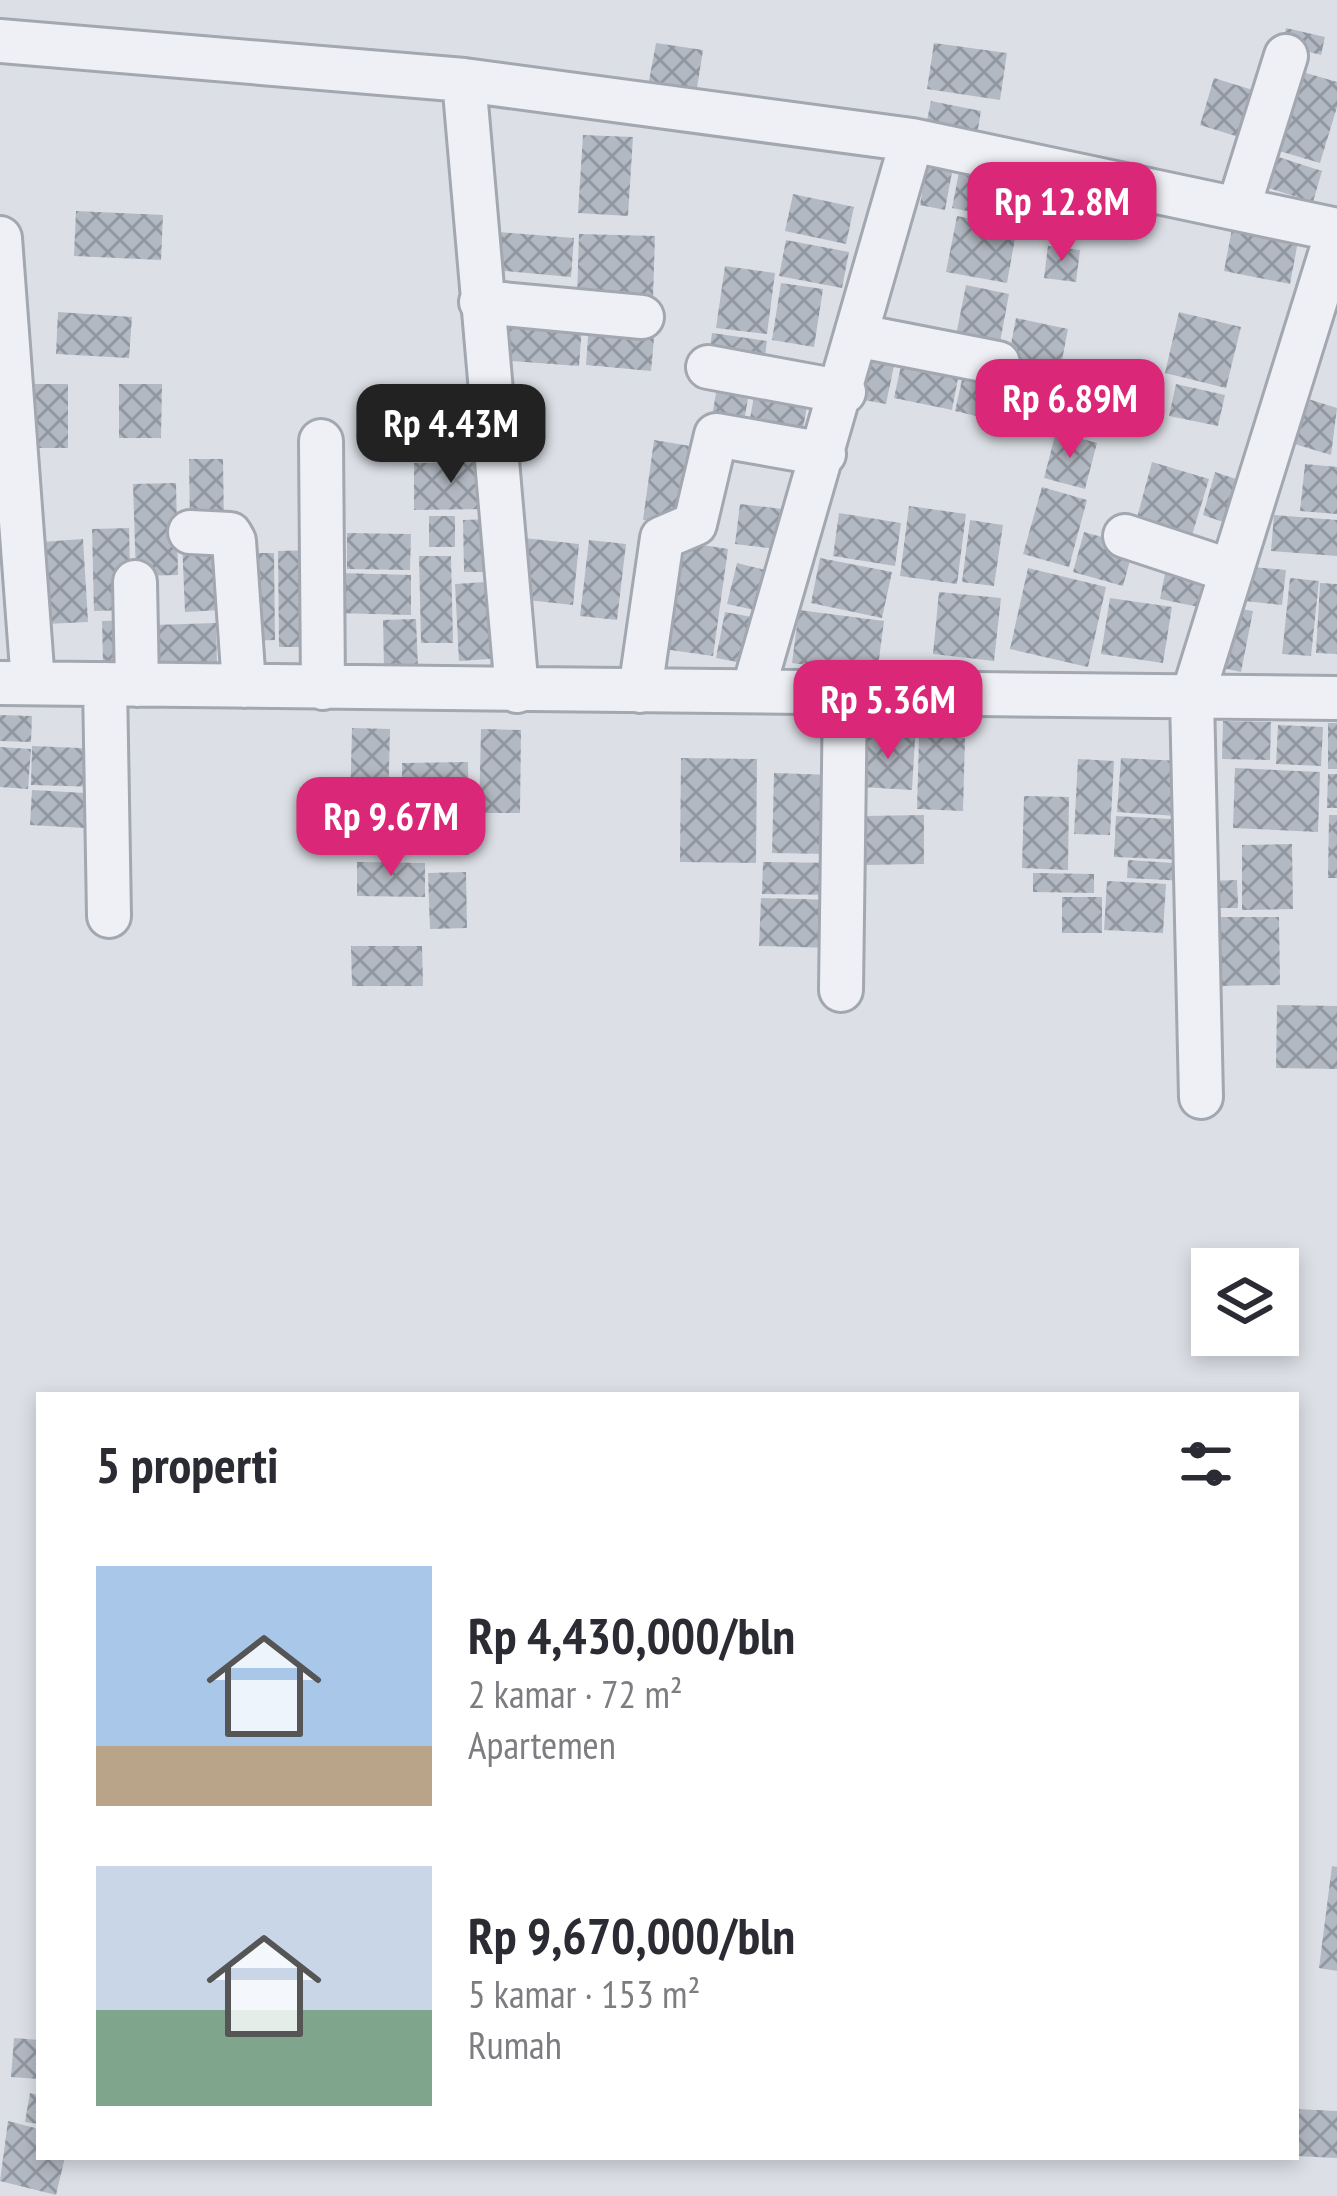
<!DOCTYPE html>
<html lang="id">
<head>
<meta charset="utf-8">
<style>
	body { margin:0; font-family:"PT Sans Narrow",sans-serif; background:#f7f7f7; color:#2b2b33; height:100vh; display:flex; flex-direction:column; font-size:45px; white-space:nowrap }
	* { box-sizing:border-box; margin:0 }
	p { font-size:39px; color:#7c7c81 }
	.icon { flex:none; width:66px; height:66px; fill:none; stroke:currentColor; stroke-width:2; stroke-linecap:round; stroke-linejoin:round }
	.map { position:relative; flex:1; overflow:hidden }
	.sheet { position:absolute; left:36px; top:1392px; width:1263px; height:768px; display:flex; flex-direction:column; background:#fff; border-radius:0px; box-shadow:0 6px 18px #0003 }
	.sheet>* { flex:none }
	.buttons { position:absolute; left:1191px; top:1248px; display:grid; gap:24px }
	.buttons a { display:grid; place-items:center; width:108px; height:108px; border-radius:0px; background:#fff; box-shadow:0 6px 18px #0003; font-size:60px }
	.price { position:absolute; translate:-50% -102px; padding:0 27px; border-radius:24px; background:#db2777; color:#fff; font-size:39px; line-height:78px; filter:drop-shadow(0 3px 6px #0008) }
	.price::after { content:''; position:absolute; left:50%; top:72px; width:36px; height:27px; margin-left:-18px; background:inherit; clip-path:polygon(0 0,100% 0,50% 100%) }
	.price.active { background:#222; color:#fff }
	ul { padding:0; list-style:none }
	li { display:flex; align-items:center; gap:36px; height:300px; padding:0 60px }
	li span { display:grid; place-items:center; flex:none; width:336px; height:240px; border-radius:0px; color:#555 }
	li>.icon { margin-inline-start:auto }
	span .icon { width:144px; height:144px; fill:#fffc; stroke-width:1 }
	li b { font-size:51px }
	h2 { display:flex; justify-content:space-between; align-items:center; height:144px; padding:0 60px; font-size:51px }
	.map>svg:first-child { display:block }
	.building { fill:url(#building-cross-hatch) }
	.lines { fill:none; stroke-linecap:round; stroke-linejoin:round }
	.minor-casing { stroke:#a2a7b0; stroke-width:48 }
	.minor { stroke:#eef0f5; stroke-width:42 }
</style>
</head>
<body>
<div class="map">
<svg width="1337" height="2196" viewBox="0 0 1337 2196">
	<defs>
		<pattern id="building-cross-hatch" width="8" height="8" patternUnits="userSpaceOnUse" patternTransform="scale(3)"><rect width="8" height="8" fill="#b3b9c3"/><path d="M0 0l8 8M0 8l8-8" fill="none" stroke="#9197a0"/></pattern>
	</defs>
	<rect width="100%" height="100%" fill="#dce0e6"/>
	<path class="building" d="M1286,28L1325,37L1321,55L1282,45Z
		M656,43L703,50L697,88L649,81Z
		M934,43L1007,53L1000,100L927,89Z
		M1289,68L1337,82V107L1320,163L1266,147Z
		M1214,78L1269,95L1255,142L1200,125Z
		M931,101L981,111L977,135L926,125Z
		M583,135L633,137L628,216L578,213Z
		M1263,152L1322,171L1313,202L1253,183Z
		M926,167L952,172L945,210L920,205Z
		M959,172L1021,184L1014,220L952,208Z
		M793,194L854,207L846,244L785,231Z
		M76,211L163,215L161,260L74,256Z
		M957,216L1017,227L1007,283L946,272Z
		M1233,223L1299,236L1290,284L1224,271Z
		M499,232L574,238L571,277L495,270Z
		M579,234L655,236L653,299L577,297Z
		M786,240L849,252L842,288L779,276Z
		M1048,246L1080,250L1076,282L1044,278Z
		M725,266L775,273L767,334L716,328Z
		M781,283L823,289L814,347L772,340Z
		M966,285L1009,294L998,353L954,345Z
		M58,312L132,317L129,358L56,354Z
		M1179,312L1241,327L1226,388L1165,373Z
		M1016,318L1068,329L1058,381L1006,370Z
		M499,319L582,326L579,366L496,360Z
		M589,323L655,328L651,371L586,365Z
		M712,333L767,341L763,371L708,363Z
		M868,350L896,356L886,404L858,399Z
		M902,361L959,373L952,410L894,398Z
		M965,366L1008,375L998,421L955,411Z
		M719,376L751,382L744,421L712,416Z
		M1013,377L1056,386L1048,424L1006,415Z
		M29,384H68V448H29Z
		M119,384H162L161,438H119Z
		M1176,384L1225,395L1218,426L1169,416Z
		M756,385L809,395L802,434L749,424Z
		M1302,397L1337,408L1331,455L1288,442Z
		M1056,432L1097,443L1085,489L1044,478Z
		M654,440L690,446L678,525L643,520Z
		M189,459H223L224,524H190Z
		M487,462V509L414,510V463Z
		M1152,462L1209,479L1190,542L1135,525Z
		M1305,464L1337,467V514L1300,511Z
		M1215,472L1239,480L1226,523L1203,515Z
		M176,483L178,575L136,576L133,484Z
		M1042,487L1087,500L1069,567L1023,554Z
		M740,504L782,509L777,549L735,544Z
		M909,506L966,514L957,584L900,576Z
		M839,513L901,523L895,566L833,556Z
		M1274,515L1337,520V556L1271,551Z
		M429,516H455V547H429Z
		M492,519V572H464L463,520Z
		M970,520L1003,525L994,586L962,582Z
		M129,528L131,610L94,611L92,529Z
		M1084,532L1134,546L1123,586L1073,572Z
		M347,533L411,534L410,570L347,569Z
		M524,538L579,544L573,605L518,599Z
		M83,539L88,622L46,624L41,542Z
		M218,539L221,610L185,612L182,541Z
		M589,540L626,544L617,620L580,616Z
		M671,540L728,549L713,656L656,648Z
		M319,550L320,647H279L278,551Z
		M245,553H274L275,640L246,641Z
		M419,556H451L453,643H421Z
		M820,558L892,572L882,618L811,603Z
		M1168,558L1208,566L1199,607L1160,599Z
		M737,563L773,572L763,612L727,604Z
		M1240,566L1286,570L1282,605L1236,600Z
		M1028,568L1106,587L1088,667L1010,649Z
		M338,573L411,575V615L337,613Z
		M1290,578L1319,581L1311,656L1282,654Z
		M501,581L505,658L459,661L455,584Z
		M1320,583L1337,584V654L1316,653Z
		M939,592L1001,598L994,661L933,654Z
		M1110,598L1172,607L1163,663L1101,654Z
		M1224,606L1253,611L1241,672L1213,666Z
		M799,610L884,621L877,674L792,663Z
		M725,612L763,619L754,665L716,658Z
		M416,619L418,669L384,670L383,620Z
		M131,620L132,662L103,663L102,621Z
		M216,623L217,664L155,666L153,625Z
		M0,715L32,716L31,742L0,741Z
		M1223,721L1271,722L1270,760L1222,759Z
		M1328,723H1337V769H1328Z
		M1278,725L1323,727L1321,766L1276,764Z
		M352,728L390,729L388,809L350,808Z
		M481,729L521,730L520,813H479Z
		M865,735L915,738L912,790L862,787Z
		M919,737L965,738L963,811L917,809Z
		M32,746L103,749L101,787L31,785Z
		M0,747L31,749L28,789L0,787Z
		M681,758L757,759L756,863L680,862Z
		M1121,758L1180,761L1176,816L1117,812Z
		M1078,759L1114,761L1110,835L1074,834Z
		M468,762L469,855H403L402,763Z
		M1235,768L1320,772L1318,832L1233,828Z
		M774,773L833,775L831,854L772,853Z
		M1328,774H1337V808H1327Z
		M32,790L104,794L102,829L30,825Z
		M1024,796L1069,797L1068,870L1022,868Z
		M924,815V864L865,865L864,816Z
		M1329,815H1337V878H1328Z
		M1116,816L1189,820L1186,860L1114,857Z
		M1292,844L1293,909L1242,910V845Z
		M1128,860L1188,864L1187,881L1127,878Z
		M357,862L425,863V897L357,896Z
		M763,862L837,863L836,895L762,894Z
		M466,872L467,928L430,929L428,873Z
		M1033,873L1094,874V893L1033,892Z
		M1237,880L1238,908H1209V881Z
		M1107,881L1166,884L1163,933L1104,930Z
		M1062,897H1102V933H1062Z
		M761,898L835,900L834,948L759,946Z
		M1215,917H1279L1280,985L1215,986Z
		M351,946H422L423,986H352Z
		M1277,1005L1337,1006V1069L1276,1068Z
		M1332,1866L1337,1867V1971L1319,1968Z
		M14,2038L39,2040V2079L11,2077Z
		M30,2093L39,2095V2124L25,2122Z
		M1296,2109L1337,2111V2158L1296,2156Z
		M8,2121L39,2129V2157H65L56,2195L0,2181Z"/>
	<g class="lines">
		<defs>
			<path id="minor" d="M0,41L464,80
				M1238,209L1286,56
				M0,238L33,683
				M481,302L642,317
				M860,336L998,363
				M708,367L844,392
				M321,441L323,688
				M190,532L230,534L234,541L244,686
				M1125,536L1228,570
				M135,582L137,685
				M0,683L1337,698
				M105,684L109,916
				M517,691L464,80L912,140L1337,230
				M640,691L662,538L695,524L716,435L824,454
				M753,691L912,140
				M841,990L845,693
				M1201,1097L1192,698L1337,232"/>
		</defs>
		<use href="#minor" class="minor-casing"/>
		<use href="#minor" class="minor"/>
	</g>
</svg>
<div class="buttons">
<a><svg class="icon" aria-label="layers" viewBox="0 0 24 24"><path d="M12 4l9 5-9 5-9-5zM3 14l9 5 9-5"/></svg></a>
</div>
<b class="price" style="left:1062px;top:264px">Rp 12.8M</b>
<b class="price" style="left:1070px;top:461px">Rp 6.89M</b>
<b class="price active" style="left:451px;top:486px">Rp 4.43M</b>
<b class="price" style="left:888px;top:762px">Rp 5.36M</b>
<b class="price" style="left:391px;top:879px">Rp 9.67M</b>
<section class="sheet">
<h2>5 properti<svg class="icon" aria-label="filters" viewBox="0 0 24 24"><path d="M4 7h16M4 17h16"/><circle cx="9" cy="7" r="2"/><circle cx="15" cy="17" r="2"/></svg></h2>
<ul>
<li><span style="background:linear-gradient(#a9c7e8 75%,#b9a48a 0)"><svg class="icon" aria-label="home" viewBox="0 0 24 24"><path d="M3 11l9-7 9 7M6 9v11h12V9"/></svg></span><div><b>Rp 4,430,000/bln</b><p>2 kamar · 72 m²</p><p>Apartemen</p></div></li>
<li><span style="background:linear-gradient(#c9d6e8 60%,#7fa58c 0)"><svg class="icon" aria-label="home" viewBox="0 0 24 24"><path d="M3 11l9-7 9 7M6 9v11h12V9"/></svg></span><div><b>Rp 9,670,000/bln</b><p>5 kamar · 153 m²</p><p>Rumah</p></div></li>
</ul>
</section>
</div>
</body>
</html>
